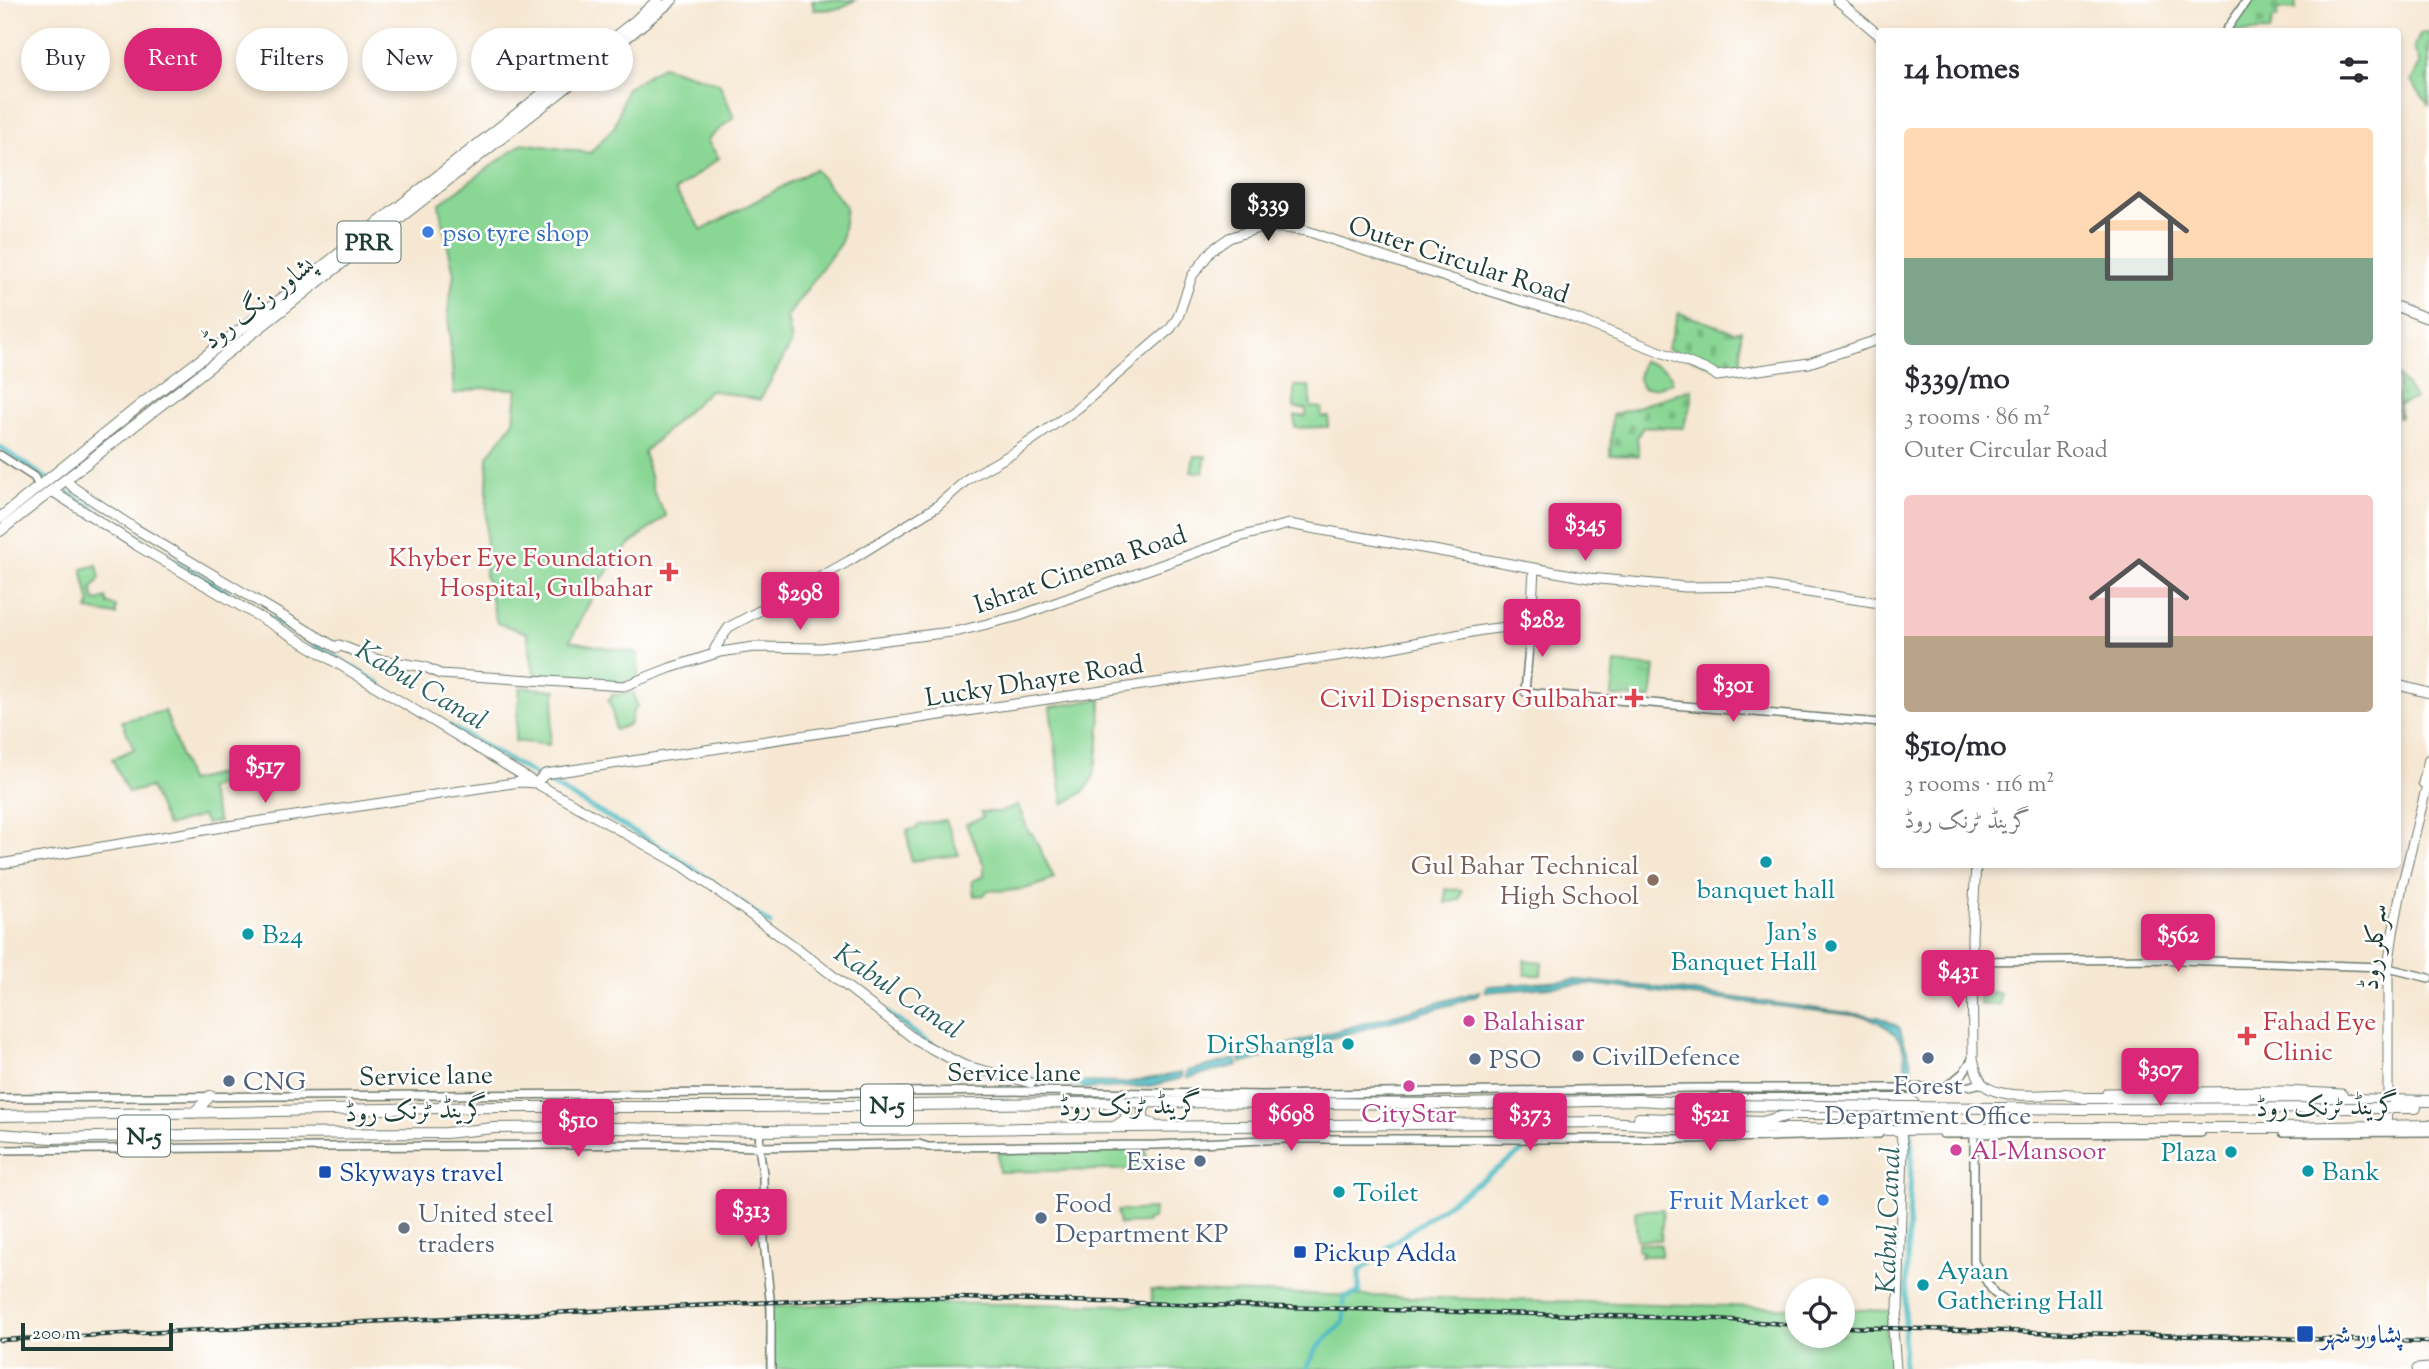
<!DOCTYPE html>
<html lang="en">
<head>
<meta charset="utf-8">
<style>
	body { margin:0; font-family:"Sorts Mill Goudy",Amiri,serif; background:#f2f2f3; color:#2b2b33; height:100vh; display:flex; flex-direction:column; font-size:26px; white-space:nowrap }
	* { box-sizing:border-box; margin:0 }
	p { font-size:23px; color:#7c7c81 }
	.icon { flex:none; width:38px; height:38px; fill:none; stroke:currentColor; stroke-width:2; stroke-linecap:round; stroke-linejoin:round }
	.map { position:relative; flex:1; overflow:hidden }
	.sheet { position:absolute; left:1876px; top:28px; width:525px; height:840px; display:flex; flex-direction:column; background:#fff; border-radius:7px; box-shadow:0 4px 10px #0003 }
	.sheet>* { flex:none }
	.hud { position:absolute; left:21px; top:28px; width:665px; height:63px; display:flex; gap:14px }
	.buttons { position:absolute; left:1785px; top:1278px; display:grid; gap:14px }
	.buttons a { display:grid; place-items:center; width:70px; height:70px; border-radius:50%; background:#fff; box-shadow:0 4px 10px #0003; font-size:35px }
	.scale { position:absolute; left:21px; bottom:18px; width:152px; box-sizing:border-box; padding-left:7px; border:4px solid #1f3d34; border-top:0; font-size:19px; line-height:24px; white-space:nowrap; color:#1f3d34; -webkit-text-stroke:5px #fff; paint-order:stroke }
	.price { position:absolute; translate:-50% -60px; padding:0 16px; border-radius:7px; background:#db2777; color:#fff; font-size:23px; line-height:46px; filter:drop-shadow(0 2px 4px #0008) }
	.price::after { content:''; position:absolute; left:50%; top:42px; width:21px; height:16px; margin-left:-10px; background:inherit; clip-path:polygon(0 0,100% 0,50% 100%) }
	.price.current { background:#222; color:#fff }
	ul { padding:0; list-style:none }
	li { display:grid; align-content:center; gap:14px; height:371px; padding:0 28px }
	li span { display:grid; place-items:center; height:217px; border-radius:7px; color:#555 }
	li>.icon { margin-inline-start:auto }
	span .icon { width:126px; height:126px; fill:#fffc; stroke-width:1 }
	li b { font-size:30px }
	h2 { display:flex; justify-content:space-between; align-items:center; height:84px; padding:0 28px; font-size:30px }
	.chip { padding:0 24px; border-radius:32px; background:#fff; box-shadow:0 4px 10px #0003; font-size:24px; line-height:63px }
	.chip.current { background:#db2777; color:#fff }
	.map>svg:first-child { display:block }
	.green { fill:#8ad795; stroke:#548a64; stroke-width:2 }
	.cemetery { fill:url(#cemetery-stones); stroke:#548a64; stroke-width:2 }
	.park { fill:url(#park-tufts); stroke:#548a64; stroke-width:2 }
	.water { fill:#4ab9c1; stroke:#347b7a; stroke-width:2 }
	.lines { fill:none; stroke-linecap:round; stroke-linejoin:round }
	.canal { stroke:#4ab9c1; stroke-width:5 }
	.minor-casing { stroke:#6a786b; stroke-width:10 }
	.major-casing { stroke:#6a786b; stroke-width:11 }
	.highway-casing { stroke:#6a786b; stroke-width:12 }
	.minor { stroke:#fff; stroke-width:7 }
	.major { stroke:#fff; stroke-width:9 }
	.highway { stroke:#fff; stroke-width:10 }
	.rail-casing { stroke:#1f3d34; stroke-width:4.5 }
	.rail { stroke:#fff; stroke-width:2; stroke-dasharray:5; stroke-linecap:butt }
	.highway-bridge-casing { stroke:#6a786b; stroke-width:12; stroke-linecap:butt }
	.highway-bridge { stroke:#fff; stroke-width:10 }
	.shop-dot { fill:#3f7fe0; stroke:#fff; stroke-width:2.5 }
	.health-dot { fill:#e0444e; stroke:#fff; stroke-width:2.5 }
	.culture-dot { fill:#0f9aa8; stroke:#fff; stroke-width:2.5 }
	.education-dot { fill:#8d6e63; stroke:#fff; stroke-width:2.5 }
	.hotel-dot { fill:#d1479c; stroke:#fff; stroke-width:2.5 }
	.service-dot { fill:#5c6f8a; stroke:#fff; stroke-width:2.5 }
	.transit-dot { fill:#1a4fb4; stroke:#fff; stroke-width:2.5 }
	.worship-dot { fill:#6b7280; stroke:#fff; stroke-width:2.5 }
	.labels { text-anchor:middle; stroke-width:5; stroke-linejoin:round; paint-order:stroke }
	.shield { fill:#fff; stroke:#627771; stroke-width:2 }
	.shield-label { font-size:24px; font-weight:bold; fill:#1f3d34 }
	.shop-label { font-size:26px; fill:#366cbe; stroke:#fff; text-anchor:start }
	.street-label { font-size:26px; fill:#1f3d34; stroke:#fff }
	.health-label { font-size:26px; fill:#be3a42; stroke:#fff; text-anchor:end }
	.education-label { font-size:26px; fill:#785e54; stroke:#fff; text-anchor:end }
	.culture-label { font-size:26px; fill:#0d838f; stroke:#fff; text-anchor:start }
	.hotel-label { font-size:26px; fill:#b23c85; stroke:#fff; text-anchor:start }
	.service-label { font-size:26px; fill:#4e5e75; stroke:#fff; text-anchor:start }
	.transit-label { font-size:26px; fill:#164399; stroke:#fff; text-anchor:start }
	.worship-label { font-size:26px; fill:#5b616d; stroke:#fff; text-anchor:start }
	.water-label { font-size:28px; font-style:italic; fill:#2c625e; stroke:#fff }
</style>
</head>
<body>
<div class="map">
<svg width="2429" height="1369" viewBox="0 0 2429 1369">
	<defs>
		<pattern id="cemetery-stones" width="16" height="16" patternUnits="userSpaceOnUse" patternTransform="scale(1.75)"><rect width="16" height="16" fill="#8ad795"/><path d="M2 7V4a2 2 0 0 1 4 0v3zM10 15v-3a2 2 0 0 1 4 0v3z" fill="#77b981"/></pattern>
		<pattern id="park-tufts" width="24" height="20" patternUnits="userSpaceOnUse" patternTransform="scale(1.75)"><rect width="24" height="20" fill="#8ad795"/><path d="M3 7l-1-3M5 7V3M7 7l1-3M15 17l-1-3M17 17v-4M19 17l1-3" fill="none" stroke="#77b981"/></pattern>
	</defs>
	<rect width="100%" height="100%" fill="#fff"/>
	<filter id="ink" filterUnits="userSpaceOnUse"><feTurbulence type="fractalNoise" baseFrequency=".0143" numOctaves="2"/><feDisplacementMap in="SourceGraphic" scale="14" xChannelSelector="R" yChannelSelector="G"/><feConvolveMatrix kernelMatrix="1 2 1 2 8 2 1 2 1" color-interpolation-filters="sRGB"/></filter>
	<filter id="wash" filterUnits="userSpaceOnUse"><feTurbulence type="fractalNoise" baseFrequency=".00686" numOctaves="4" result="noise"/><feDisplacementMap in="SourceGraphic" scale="28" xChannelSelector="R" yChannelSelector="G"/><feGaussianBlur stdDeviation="1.57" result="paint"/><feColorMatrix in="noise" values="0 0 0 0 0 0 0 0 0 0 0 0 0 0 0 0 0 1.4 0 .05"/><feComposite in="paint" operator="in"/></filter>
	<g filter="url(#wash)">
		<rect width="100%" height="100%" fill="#f6e7d2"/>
		<path class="green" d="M662,66L719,83L734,117L707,140L719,158L675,191L702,230L815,169L846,207L841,242L787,317L792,342L760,400L710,390L644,452L654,493L666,516L629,545L601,580L570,641L638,653V680L608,685L534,673L527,633L497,623L485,575L488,456L514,421L517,389L481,388L454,394L448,312L454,274L439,204L523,143L590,153L615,126L626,89Z
			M1642,361L1658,366L1667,371L1672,377V382L1655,388H1643L1638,379Z
			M1294,386H1309L1311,407L1322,408L1321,417H1329L1328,427L1295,428V416H1306V409L1294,408Z
			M1194,456H1206L1203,472H1191Z
			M97,565L100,578L92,589L94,599L98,601L106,598L108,604L116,606V615L87,610L90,604L82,569Z
			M520,687L556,690L549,745L515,741Z
			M634,693L637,706L633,711L630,724L615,730L612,709L608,700L611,699V695Z
			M1101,699C1101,718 1099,767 1090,783C1085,793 1072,799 1063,804L1050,707Z
			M165,711L189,781L219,774L221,784L208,789L219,822L206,824L202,816L167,826L150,787L128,793L112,759L134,749L122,721Z
			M1018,805L1029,833H1032L1054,878C1034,889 1010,892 988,890L984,895L974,896L972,881L984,876V865L966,824L983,817L981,812H1000Z
			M946,820L959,855L911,861L907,830L918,828V825Z
			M1446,888L1462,890L1460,900L1445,903Z
			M1524,960L1542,962L1541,975H1525Z
			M1145,1149L1149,1169L999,1172L998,1153Z
			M1154,1209L1153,1219L1147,1220V1223L1119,1224L1117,1211Z
			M1663,1209L1661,1240H1637L1635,1211Z
			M1151,1290L1797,1308V1335H1843V1309L1892,1311L1885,1330L1893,1369H768L765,1307L863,1303L1152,1305Z"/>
		<path class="cemetery" d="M2247,0H2295L2296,10L2278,9L2277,18H2273L2270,31L2225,32Z
			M2429,32V105L2411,81L2420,64L2414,48L2420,34Z
			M1679,313L1735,332L1741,330V365L1717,368L1667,349Z
			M1692,389V401L1683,428L1643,427L1637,437L1639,456L1610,455L1612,415Z"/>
		<path class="park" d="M812,0H855L840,9L814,10Z
			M2398,375L2415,399L2399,404L2400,417L2398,418Z
			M1615,663L1655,667L1651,699L1612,696Z
			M1980,992L2000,993V1005H1980Z
			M1638,1243L1661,1245V1256H1641L1643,1252L1638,1250Z"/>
		<path class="water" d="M1577,980L1671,989L1879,1017L1899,1027L1911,1062L1913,1086H1906C1905,1045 1906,1035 1868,1017L1589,984L1485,992V988L1489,986Z
			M1480,991L1479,995L1456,1003L1247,1062L1241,1063L1239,1058Z
			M1235,1059L1238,1065L1188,1078L1186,1076L1188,1071Z
			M1182,1073V1078L1151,1086L1083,1089V1082L1124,1083Z"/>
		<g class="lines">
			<path class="canal" d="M0,447L49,480
				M58,486L157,550L380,684
				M448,725L676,856L770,924
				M884,1010C897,1020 910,1030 923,1039C967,1067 1036,1084 1088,1085
				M1344,1304V1297L1359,1293V1271L1381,1255L1391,1244L1534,1143
				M1306,1369L1317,1348L1344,1321V1311
				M1903,1369L1912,1145L1909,1114"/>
		</g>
	</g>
	<g filter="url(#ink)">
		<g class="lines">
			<defs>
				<path id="minor" d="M2225,32L2247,0
					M0,455L34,477L39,486
					M1531,624L1525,692L1880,723
					M1972,961L2151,959L2383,967
					M2388,968L2429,978
					M1947,1086L1963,1073L1973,1058
					M0,1098L1040,1091L1262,1095L1695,1088H1902L1970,1086L1982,1083
					M760,1131L759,1147L763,1173L764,1241L771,1308V1369
					M2283,1133L2429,1132
					M1943,1134L2201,1133
					M1974,1134V1262L1994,1293L2009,1304
					M0,1150L649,1144L759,1147L919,1144L928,1147L1156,1145L1287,1139H1689L1879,1134"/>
				<path id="major" d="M1837,0L1880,36
					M2398,307L2429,319
					M66,480L74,488L136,529L337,648L339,645L375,659L425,667L440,674L624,686L670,668L720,652L754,647L821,648L959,631L1019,616L1239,537L1289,524L1589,578L1686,587L1767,586L1880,603
					M52,491L136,545L297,639L534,782L683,866L801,951L917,1041L963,1065L1031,1083
					M714,653L715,648L729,627L774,603L797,586L817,579L849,561L936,507L969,478L1015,452L1078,408L1171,328L1178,317L1192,276L1212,250L1229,238L1261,227L1285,228L1307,231L1407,265L1564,314L1712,372L1717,376L1809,363L1880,339
					M2398,685L2429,693
					M2423,783L2429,759
					M0,864L228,826L520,782L536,783L545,774L1383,649L1482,630L1531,624L1534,569
					M1976,864L1972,935L1973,1058C1975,1067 1977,1078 1983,1084C2001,1101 2049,1094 2072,1094
					M2107,1093L2285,1091L2342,1094
					M2386,1126L2388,1096V968L2393,933L2402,886L2429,777
					M1896,1369L1893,1328L1898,1310L1903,1148L1901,1134
					M2417,1369L2429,1368"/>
				<path id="highway" d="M0,518L143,403L289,293L635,21L658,0
					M0,531L563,90L672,0
					M2065,1094L2084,1098H2315L2429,1101
					M1149,1102C1142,1108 1142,1112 1144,1121L1152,1124
					M1115,1104L1127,1112L1125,1120L1116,1126
					M2389,1108H2416
					M194,1113L210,1096
					M0,1116L497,1107H760L1149,1102L1457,1104L1638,1100L1721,1105
					M1639,1118L1762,1122L1792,1114H1907L1914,1109L1913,1102L1909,1099H1711
					M0,1134L52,1138L236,1134L446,1133L494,1128L568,1127L760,1131L1607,1122L1706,1128L1901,1130L2023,1128H2283L2429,1125"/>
			</defs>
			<use href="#minor" class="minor-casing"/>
			<use href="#major" class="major-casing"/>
			<use href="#highway" class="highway-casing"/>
			<use href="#minor" class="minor"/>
			<use href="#major" class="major"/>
			<use href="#highway" class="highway"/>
			<defs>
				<path id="rail" d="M1843,1327L2429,1342
					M0,1340L875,1297H924L1717,1319L1797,1325"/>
			</defs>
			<use href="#rail" class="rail-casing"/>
			<use href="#rail" class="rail"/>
			<defs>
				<path id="highway-bridge" d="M1721,1105L2082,1109L2389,1108"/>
			</defs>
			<use href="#highway-bridge" class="highway-bridge-casing"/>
			<use href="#highway-bridge" class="highway-bridge"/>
		</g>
	</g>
	<g class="shop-dot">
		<circle cx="428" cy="232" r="7"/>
		<circle cx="1823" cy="1200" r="7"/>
	</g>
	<g class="health-dot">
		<path d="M665.5 561.5h7v7h7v7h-7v7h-7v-7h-7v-7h7z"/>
		<path d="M1630.5 687.5h7v7h7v7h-7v7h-7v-7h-7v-7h7z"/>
		<path d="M2243.5 1025.5h7v7h7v7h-7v7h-7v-7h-7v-7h7z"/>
	</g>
	<g class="culture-dot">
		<circle cx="1766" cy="862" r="7"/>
		<circle cx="248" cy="934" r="7"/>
		<circle cx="1831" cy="946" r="7"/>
		<circle cx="1348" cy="1044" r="7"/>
		<circle cx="2231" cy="1152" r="7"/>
		<circle cx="2308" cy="1171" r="7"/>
		<circle cx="1339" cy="1192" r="7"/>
		<circle cx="1923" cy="1285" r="7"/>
	</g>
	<circle class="education-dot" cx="1653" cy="880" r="7"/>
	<g class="hotel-dot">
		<circle cx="1469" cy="1021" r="7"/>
		<circle cx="1409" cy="1086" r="7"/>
		<circle cx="1956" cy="1150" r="7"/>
	</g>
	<g class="service-dot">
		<circle cx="1578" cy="1056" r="7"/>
		<circle cx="1928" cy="1058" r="7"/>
		<circle cx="1475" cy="1059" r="7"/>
		<circle cx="229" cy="1081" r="7"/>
		<circle cx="1200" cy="1161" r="7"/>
		<circle cx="1041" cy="1218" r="7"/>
	</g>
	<g class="transit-dot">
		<rect x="318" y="1165" width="14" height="14" rx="3.5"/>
		<rect x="1293" y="1245" width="14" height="14" rx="3.5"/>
		<rect x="2296" y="1325" width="18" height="18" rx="3.5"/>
	</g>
	<circle class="worship-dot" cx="404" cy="1228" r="7"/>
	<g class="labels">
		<g class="shield">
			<rect x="337.5" y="221.5" width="63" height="41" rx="5"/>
			<rect x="861" y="1084.5" width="52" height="41" rx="5"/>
			<rect x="118" y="1115.5" width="52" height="41" rx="5"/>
		</g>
		<g class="shield-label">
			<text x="369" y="250">PRR</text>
			<text x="887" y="1113">N-5</text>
			<text x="144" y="1144">N-5</text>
		</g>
		<g class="shop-label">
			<text x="442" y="241">pso tyre shop</text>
			<text x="1809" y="1209" text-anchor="end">Fruit Market</text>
		</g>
		<g class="street-label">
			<text transform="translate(1459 259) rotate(18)" y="9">Outer Circular Road</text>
			<text transform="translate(258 302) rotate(-38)" y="9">پشاور رنگ روڈ</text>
			<text transform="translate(1080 569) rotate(-19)" y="9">Ishrat Cinema Road</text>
			<text transform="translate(1034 680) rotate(-9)" y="9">Lucky Dhayre Road</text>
			<text transform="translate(2373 947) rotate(-84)" y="9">سرکلر روڈ</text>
			<text x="1014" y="1081">Service lane</text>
			<text transform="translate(426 1075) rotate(-1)" y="9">Service lane</text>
			<text transform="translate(1130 1105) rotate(-1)" y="9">گرینڈ ٹرنک روڈ</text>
			<text transform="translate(2327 1106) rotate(-1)" y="9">گرینڈ ٹرنک روڈ</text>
			<text transform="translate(416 1110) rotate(-2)" y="9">گرینڈ ٹرنک روڈ</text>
		</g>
		<g class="health-label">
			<text x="653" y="566">Khyber Eye Foundation<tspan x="653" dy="30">Hospital, Gulbahar</tspan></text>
			<text x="1618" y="707">Civil Dispensary Gulbahar</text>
			<text x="2263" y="1030" text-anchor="start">Fahad Eye<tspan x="2263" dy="30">Clinic</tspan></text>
		</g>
		<g class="education-label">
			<text x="1639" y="874">Gul Bahar Technical<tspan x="1639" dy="30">High School</tspan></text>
		</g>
		<g class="culture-label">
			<text x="1766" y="898" text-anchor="middle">banquet hall</text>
			<text x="1817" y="940" text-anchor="end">Jan's<tspan x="1817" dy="30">Banquet Hall</tspan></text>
			<text x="262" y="943">B24</text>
			<text x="1334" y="1053" text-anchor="end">DirShangla</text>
			<text x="2217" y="1161" text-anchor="end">Plaza</text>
			<text x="2322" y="1180">Bank</text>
			<text x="1353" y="1201">Toilet</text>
			<text x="1937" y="1279">Ayaan<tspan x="1937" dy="30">Gathering Hall</tspan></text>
		</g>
		<g class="hotel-label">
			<text x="1483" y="1030">Balahisar</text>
			<text x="1409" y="1122" text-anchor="middle">CityStar</text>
			<text x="1970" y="1159">Al-Mansoor</text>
		</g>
		<g class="service-label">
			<text x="1592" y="1065">CivilDefence</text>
			<text x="1489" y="1068">PSO</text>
			<text x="243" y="1090">CNG</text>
			<text x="1928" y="1094" text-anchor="middle">Forest<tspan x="1928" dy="30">Department Office</tspan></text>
			<text x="1186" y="1170" text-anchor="end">Exise</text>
			<text x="1055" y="1212">Food<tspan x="1055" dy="30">Department KP</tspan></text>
		</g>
		<g class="transit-label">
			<text x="339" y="1181">Skyways travel</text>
			<text x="1314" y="1261">Pickup Adda</text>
			<text x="2321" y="1343">پشاور شہر</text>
		</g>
		<g class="worship-label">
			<text x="418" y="1222">United steel<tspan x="418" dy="30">traders</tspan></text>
		</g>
		<g class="water-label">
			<text transform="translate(422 684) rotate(31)" y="10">Kabul Canal</text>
			<text transform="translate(899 990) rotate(34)" y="10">Kabul Canal</text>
			<text transform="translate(1887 1220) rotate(-88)" y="10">Kabul Canal</text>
		</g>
	</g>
</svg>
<div class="buttons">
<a><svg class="icon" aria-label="locate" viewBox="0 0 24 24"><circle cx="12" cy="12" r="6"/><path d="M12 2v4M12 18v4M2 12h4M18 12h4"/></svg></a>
</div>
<div class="scale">200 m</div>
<b class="price current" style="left:1268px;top:243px">$339</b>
<b class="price" style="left:1585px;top:563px">$345</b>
<b class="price" style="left:800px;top:632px">$298</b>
<b class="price" style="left:1542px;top:659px">$282</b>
<b class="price" style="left:1733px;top:724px">$301</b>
<b class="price" style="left:265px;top:805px">$517</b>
<b class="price" style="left:2178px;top:974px">$562</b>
<b class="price" style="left:1958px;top:1010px">$431</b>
<b class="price" style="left:2160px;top:1108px">$307</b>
<b class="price" style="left:1291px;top:1153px">$698</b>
<b class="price" style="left:1530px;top:1153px">$373</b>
<b class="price" style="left:1710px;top:1153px">$521</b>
<b class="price" style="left:578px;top:1159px">$510</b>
<b class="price" style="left:751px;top:1249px">$313</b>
<div class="hud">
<a class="chip">Buy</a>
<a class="chip current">Rent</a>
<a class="chip">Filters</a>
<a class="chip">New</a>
<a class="chip">Apartment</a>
</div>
<section class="sheet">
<h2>14 homes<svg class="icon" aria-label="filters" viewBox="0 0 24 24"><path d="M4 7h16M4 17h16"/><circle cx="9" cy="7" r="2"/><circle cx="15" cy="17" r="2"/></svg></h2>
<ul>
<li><span style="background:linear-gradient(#ffd9b3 60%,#7fa58c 0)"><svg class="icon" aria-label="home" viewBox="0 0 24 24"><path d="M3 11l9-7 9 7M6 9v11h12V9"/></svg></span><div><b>$339/mo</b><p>3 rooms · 86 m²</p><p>Outer Circular Road</p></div></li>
<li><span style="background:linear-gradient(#f6c9c9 65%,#b9a48a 0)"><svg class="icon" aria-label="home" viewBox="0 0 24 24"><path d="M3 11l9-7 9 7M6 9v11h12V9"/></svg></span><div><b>$510/mo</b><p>3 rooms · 116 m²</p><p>گرینڈ ٹرنک روڈ</p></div></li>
</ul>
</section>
</div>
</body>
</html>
